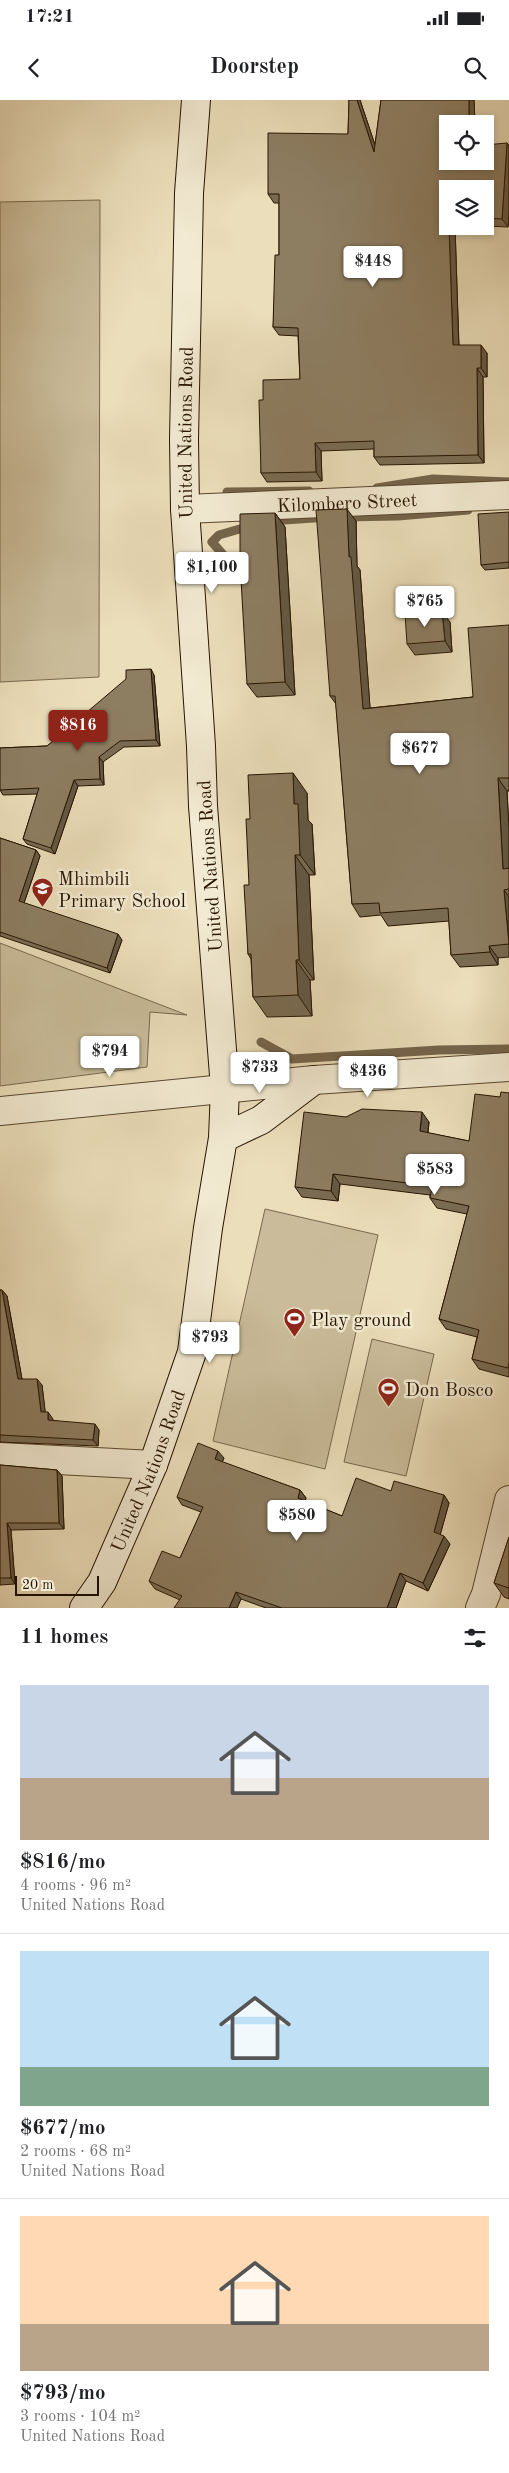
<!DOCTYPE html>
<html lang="en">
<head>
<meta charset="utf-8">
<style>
	body { margin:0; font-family:"Old Standard TT",serif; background:#f2f2f2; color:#202124; height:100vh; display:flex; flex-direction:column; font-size:19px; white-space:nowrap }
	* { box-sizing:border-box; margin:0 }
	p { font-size:16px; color:#757577 }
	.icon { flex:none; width:28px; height:28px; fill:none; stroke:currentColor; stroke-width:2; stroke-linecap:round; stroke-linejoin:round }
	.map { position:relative; height:1508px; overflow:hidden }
	.details { display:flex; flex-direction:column; background:#fff; flex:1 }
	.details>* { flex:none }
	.tools { position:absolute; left:439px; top:15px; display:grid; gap:10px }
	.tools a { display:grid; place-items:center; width:55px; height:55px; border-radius:0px; background:#fff; box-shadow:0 2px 8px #0003; font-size:25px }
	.scale { position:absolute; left:15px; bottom:12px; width:84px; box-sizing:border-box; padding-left:5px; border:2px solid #271400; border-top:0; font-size:14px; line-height:18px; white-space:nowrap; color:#271400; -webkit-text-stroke:4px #f2ead2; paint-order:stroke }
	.price { position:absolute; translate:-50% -42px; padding:0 11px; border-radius:5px; background:#fff; color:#222; font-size:16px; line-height:32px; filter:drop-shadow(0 1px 2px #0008) }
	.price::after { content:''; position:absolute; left:50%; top:30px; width:15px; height:11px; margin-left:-8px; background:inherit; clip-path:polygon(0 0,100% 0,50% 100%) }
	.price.selected { background:#8f2418; color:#fff }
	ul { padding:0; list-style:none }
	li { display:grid; align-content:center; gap:10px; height:265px; padding:0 20px }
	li+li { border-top:1px solid #e0e0e0 }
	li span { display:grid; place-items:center; height:155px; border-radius:0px; color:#555 }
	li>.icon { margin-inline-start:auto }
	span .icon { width:90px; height:90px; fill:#fffc; stroke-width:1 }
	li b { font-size:21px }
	h2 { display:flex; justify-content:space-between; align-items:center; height:60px; padding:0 20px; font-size:21px }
	.status { display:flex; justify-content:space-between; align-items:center; height:35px; padding:0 25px; background:#fff; direction:ltr }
	.status svg { height:14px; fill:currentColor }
	header { display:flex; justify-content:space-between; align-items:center; height:65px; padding:0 20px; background:#fff; font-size:22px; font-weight:700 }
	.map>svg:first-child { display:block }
	.green { fill:#cabc9a; stroke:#78684d }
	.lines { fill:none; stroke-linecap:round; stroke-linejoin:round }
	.stream { stroke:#74644a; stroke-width:9 }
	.street-casing { stroke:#58462e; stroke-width:30 }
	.secondary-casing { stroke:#271400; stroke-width:30 }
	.street { stroke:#f2ead2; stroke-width:28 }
	.secondary { stroke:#f2ead2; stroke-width:28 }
	.wall { fill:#796c53; stroke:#271400 }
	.shaded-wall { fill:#635844; stroke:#271400 }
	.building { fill:#8d7d61; stroke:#271400 }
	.labels { text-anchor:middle; stroke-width:5; stroke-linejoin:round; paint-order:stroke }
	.street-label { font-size:19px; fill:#271400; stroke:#f2ead2 }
	.poi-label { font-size:19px; fill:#271400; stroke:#f2ead2; text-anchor:start }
</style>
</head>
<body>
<div class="status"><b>17:21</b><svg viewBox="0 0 49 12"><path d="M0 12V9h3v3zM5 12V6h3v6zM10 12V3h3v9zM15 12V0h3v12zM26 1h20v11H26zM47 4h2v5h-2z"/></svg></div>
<header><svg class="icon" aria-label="back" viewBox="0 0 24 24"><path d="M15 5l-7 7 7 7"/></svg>Doorstep<svg class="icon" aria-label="search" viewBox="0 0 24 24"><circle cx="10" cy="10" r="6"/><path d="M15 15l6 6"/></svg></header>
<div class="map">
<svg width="509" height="1508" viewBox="0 0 509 1508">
	<rect width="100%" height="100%" fill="#ebdeba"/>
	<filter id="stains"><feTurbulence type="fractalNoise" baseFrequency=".004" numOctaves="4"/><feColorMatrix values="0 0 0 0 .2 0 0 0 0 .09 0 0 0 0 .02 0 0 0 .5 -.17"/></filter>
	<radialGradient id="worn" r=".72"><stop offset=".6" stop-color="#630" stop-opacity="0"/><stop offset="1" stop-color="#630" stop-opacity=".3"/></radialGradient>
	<path class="green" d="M100,100L99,577L0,582V102Z
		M0,843L187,915L150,912L147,967L0,986Z
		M265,1109L378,1135L325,1369L213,1341Z
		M372,1239L434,1254L406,1376L344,1362Z"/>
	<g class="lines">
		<path class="stream" d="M377,388L433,379L509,382
			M227,392L309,391
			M342,417L398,416L468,410
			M269,421L329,417
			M226,458L212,442L219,435L250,426
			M261,942L292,959L439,950L509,949"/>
		<defs>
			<g id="street">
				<path id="s1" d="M185,409L509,395"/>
				<path d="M0,1011L314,980L509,967"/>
				<path d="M0,1357L153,1365"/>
				<path d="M480,1508L486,1494L509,1400"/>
			</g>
			<g id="secondary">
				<path d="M223,1038L261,1020L314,980"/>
				<path id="s2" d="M84,1508L102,1482L153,1365L192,1252L208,1128L223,1038L225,988L203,706L201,646L185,409L184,339L189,93L196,0"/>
			</g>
		</defs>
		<use href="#street" class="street-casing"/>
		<use href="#secondary" class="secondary-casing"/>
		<use href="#street" class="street"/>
		<use href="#secondary" class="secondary"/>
	</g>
	<path class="wall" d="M349,0H360L375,45L381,0H474L475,24H448V61L507,43L509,46V112L508,127L485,126V89H448V126H455L459,245L487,253V277H483L484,363L380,365L374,357V349L321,351L322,381L267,382L261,373L263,300L300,279L298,236L279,235L273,227L279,155V103H274L268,94L348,34Z
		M509,412V468L485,470L481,465Z
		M275,413L285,427L295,595L257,597L247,584Z
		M356,421L357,466L360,470L370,608L473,597L509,525V691H507L509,729V857L498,858V865L460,867L451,855L449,821L388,826L381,815L360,817L352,804L336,604L330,596Z
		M450,522L452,552L415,555L407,544Z
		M154,575L160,646L124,647L103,662L104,685L78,686L55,754L27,744L23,739L37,694L3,695L0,690V648L47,646Z
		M307,693L308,720L312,724L315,775H309L314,880H310L312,916L267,917L253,897L251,859L248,854L249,785Z
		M0,738L36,750L40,756L24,803L122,840L110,873L0,836Z
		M509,993V1277L479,1269L472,1259L477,1237L446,1229L439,1219L467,1114L437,1108L430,1098V1095L340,1084L338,1101L302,1097L295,1087L346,1017L429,1022L428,1033L469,1041L500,997Z
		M0,1190H2L7,1196L22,1279L42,1285L45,1312L53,1319L52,1320L99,1330L98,1346L0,1342Z
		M224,1358L222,1362L300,1390L306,1398L305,1401L342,1416L391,1391L444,1395L449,1403L440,1435L450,1444L428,1491L406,1481L396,1508H266L241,1499L237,1508H174L180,1500L155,1489L149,1481L180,1458L201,1412L182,1405L177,1397Z
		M0,1365L57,1370L62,1376L64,1429L11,1430L15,1484L0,1485Z
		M509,1437V1499L504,1497L494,1483Z"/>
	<path class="shaded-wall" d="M357,0H360L380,60L374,52Z
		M469,0H474L475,24H469Z
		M507,43L509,46V112L508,127L502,119Z
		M449,126H455L459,253L453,245Z
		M481,245L487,253V277L481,268Z
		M477,268L483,277L484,363L478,355Z
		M315,343L321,351L322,381L316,372Z
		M347,409L356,421L357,466L360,470L371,621L363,609L349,457Z
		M275,413L285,427L295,595L285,582Z
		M442,511L450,522L452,552L445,541Z
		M151,569L154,575L160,646L156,640Z
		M99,657L103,662L104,685L100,679Z
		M293,673L307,693L308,720L312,724L315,775L300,755L294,704Z
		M498,678L507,691L509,729V777L503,769Z
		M74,680L78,686L55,754L51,748Z
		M36,750L40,756L23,806L19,801Z
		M295,755L309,775L314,880L299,860Z
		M504,790L509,797V845V844Z
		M118,834L122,840L110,873L107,868Z
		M489,846L498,858V865L490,852Z
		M296,860L310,880L312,916L298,895Z
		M422,1012L429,1022L427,1041L420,1031Z
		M333,1074L340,1084L338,1101L331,1091Z
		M2,1190L7,1196L23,1285L18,1279Z
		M37,1279L42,1285L46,1318L41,1312Z
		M48,1312L53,1319L52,1326L48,1320Z
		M95,1324L99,1330L98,1346L93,1340Z
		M218,1351L224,1358L220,1367L215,1359Z
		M57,1370L62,1376L64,1429L59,1423Z
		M300,1390L306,1398L303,1405L298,1398Z
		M444,1395L449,1403L439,1439L434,1432Z
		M7,1423L11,1430L15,1484L11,1478Z
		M444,1436L450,1444L428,1491L423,1483Z
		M400,1473L406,1481L396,1508H387Z
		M236,1492L241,1499L237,1508H229Z"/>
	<path class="building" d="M349,0H357L374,52L381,0H469V24H448V61H485V45L507,43L502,119L485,118V89H448V126H449L453,245H481V268H477L478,355L374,357V341L315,343L316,372L261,373L259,300H263V280L300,279L298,228L273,227L275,155H279V94H268V33L348,34Z
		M347,409L349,457H351L363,609L473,597L468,528L509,525V678H498L503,769L509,768V789L504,790L509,844L489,846L490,852L451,855L448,808L380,813L379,803L352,804L335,596H330L316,410Z
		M509,412V462L481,465L478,414Z
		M275,413L285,582L247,584L240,462V414Z
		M442,511L445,541L407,544L405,514Z
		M151,569L156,640L120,641L99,657L100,679L74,680L51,748L23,739L39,688L0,690V648L47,646L126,579V570Z
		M293,673L294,704H298L300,755H295L299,860H296L298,895L253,897L251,854H248L244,785H249L246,719H250L248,675Z
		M0,738L36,750L19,801L118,834L107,868L0,832Z
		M501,992L509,993V1263L508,1268L472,1259L479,1230L439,1219L469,1106L430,1098L432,1086L333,1074L331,1091L295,1087L304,1012L346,1017L362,1009L422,1012L420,1031L469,1041L475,994L500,997Z
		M0,1190H2L18,1279H37L41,1312H48V1320L95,1324L93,1340L0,1335Z
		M198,1343L218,1351L215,1359L300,1390L298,1398L342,1416L356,1378L391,1391L394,1381L444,1395L434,1432L444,1436L423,1483L400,1473L387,1508H282L236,1492L229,1508H174L182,1496L149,1481L162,1451L180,1458L203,1407L177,1397Z
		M0,1365L57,1370L59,1423H7L11,1478H0Z
		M509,1437V1488L494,1483Z"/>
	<defs>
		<symbol id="school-pin" viewBox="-11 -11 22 30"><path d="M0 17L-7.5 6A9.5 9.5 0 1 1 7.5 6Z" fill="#8f2418" stroke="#f2ead2"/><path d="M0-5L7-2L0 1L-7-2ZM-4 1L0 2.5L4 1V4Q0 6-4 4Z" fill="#fff"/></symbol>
		<symbol id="stadium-pin" viewBox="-11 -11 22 30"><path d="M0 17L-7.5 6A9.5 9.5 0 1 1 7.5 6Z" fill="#8f2418" stroke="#f2ead2"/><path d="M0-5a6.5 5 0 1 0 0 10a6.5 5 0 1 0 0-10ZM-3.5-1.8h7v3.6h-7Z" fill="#fff"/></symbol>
	</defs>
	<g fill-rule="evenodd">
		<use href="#school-pin" x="30" y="776" width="25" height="34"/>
		<use href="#stadium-pin" x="282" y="1206" width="25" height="34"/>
		<use href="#stadium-pin" x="376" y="1276" width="25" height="34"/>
	</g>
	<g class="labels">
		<g class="street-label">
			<text dy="7" stroke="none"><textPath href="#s2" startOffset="1202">United Nations Road</textPath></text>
			<text dy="7" stroke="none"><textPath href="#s1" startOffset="162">Kilombero Street</textPath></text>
			<text transform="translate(209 766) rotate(-94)" y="7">United Nations Road</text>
			<text dy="7" stroke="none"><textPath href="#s2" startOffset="152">United Nations Road</textPath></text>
		</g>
		<g class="poi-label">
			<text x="58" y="785">Mhimbili<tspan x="58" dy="22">Primary School</tspan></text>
			<text x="311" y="1226">Play ground</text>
			<text x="405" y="1296">Don Bosco</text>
		</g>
	</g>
	<rect width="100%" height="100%" filter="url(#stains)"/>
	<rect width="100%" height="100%" fill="url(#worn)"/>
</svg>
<div class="tools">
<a><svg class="icon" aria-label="locate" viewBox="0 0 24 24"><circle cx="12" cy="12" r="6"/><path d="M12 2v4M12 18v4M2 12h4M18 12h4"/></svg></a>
<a><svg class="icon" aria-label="layers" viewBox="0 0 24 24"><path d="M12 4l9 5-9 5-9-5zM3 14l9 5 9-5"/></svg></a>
</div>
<div class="scale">20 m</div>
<b class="price" style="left:373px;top:188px">$448</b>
<b class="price" style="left:212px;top:494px">$1,100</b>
<b class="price" style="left:425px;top:528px">$765</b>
<b class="price selected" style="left:78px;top:652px">$816</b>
<b class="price" style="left:420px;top:675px">$677</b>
<b class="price" style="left:110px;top:978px">$794</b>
<b class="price" style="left:260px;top:994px">$733</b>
<b class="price" style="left:368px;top:998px">$436</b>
<b class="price" style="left:435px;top:1096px">$583</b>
<b class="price" style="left:210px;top:1264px">$793</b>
<b class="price" style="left:297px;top:1442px">$580</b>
</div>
<section class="details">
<h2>11 homes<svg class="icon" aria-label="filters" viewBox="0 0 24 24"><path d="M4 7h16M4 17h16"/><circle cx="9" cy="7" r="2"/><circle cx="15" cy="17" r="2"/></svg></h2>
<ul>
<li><span style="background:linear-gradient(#c9d6e8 60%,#b9a48a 0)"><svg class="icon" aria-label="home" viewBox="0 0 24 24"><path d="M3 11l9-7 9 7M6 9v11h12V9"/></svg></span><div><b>$816/mo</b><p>4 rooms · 96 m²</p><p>United Nations Road</p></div></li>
<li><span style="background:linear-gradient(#bfe0f5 75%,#7fa58c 0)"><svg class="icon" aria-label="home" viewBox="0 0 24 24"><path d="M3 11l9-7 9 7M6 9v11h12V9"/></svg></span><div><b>$677/mo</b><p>2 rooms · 68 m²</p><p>United Nations Road</p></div></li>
<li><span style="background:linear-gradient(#ffd9b3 70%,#b9a48a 0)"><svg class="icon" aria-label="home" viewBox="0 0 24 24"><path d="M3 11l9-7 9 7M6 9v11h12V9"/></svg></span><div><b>$793/mo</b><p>3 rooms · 104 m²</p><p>United Nations Road</p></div></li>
</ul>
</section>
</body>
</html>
